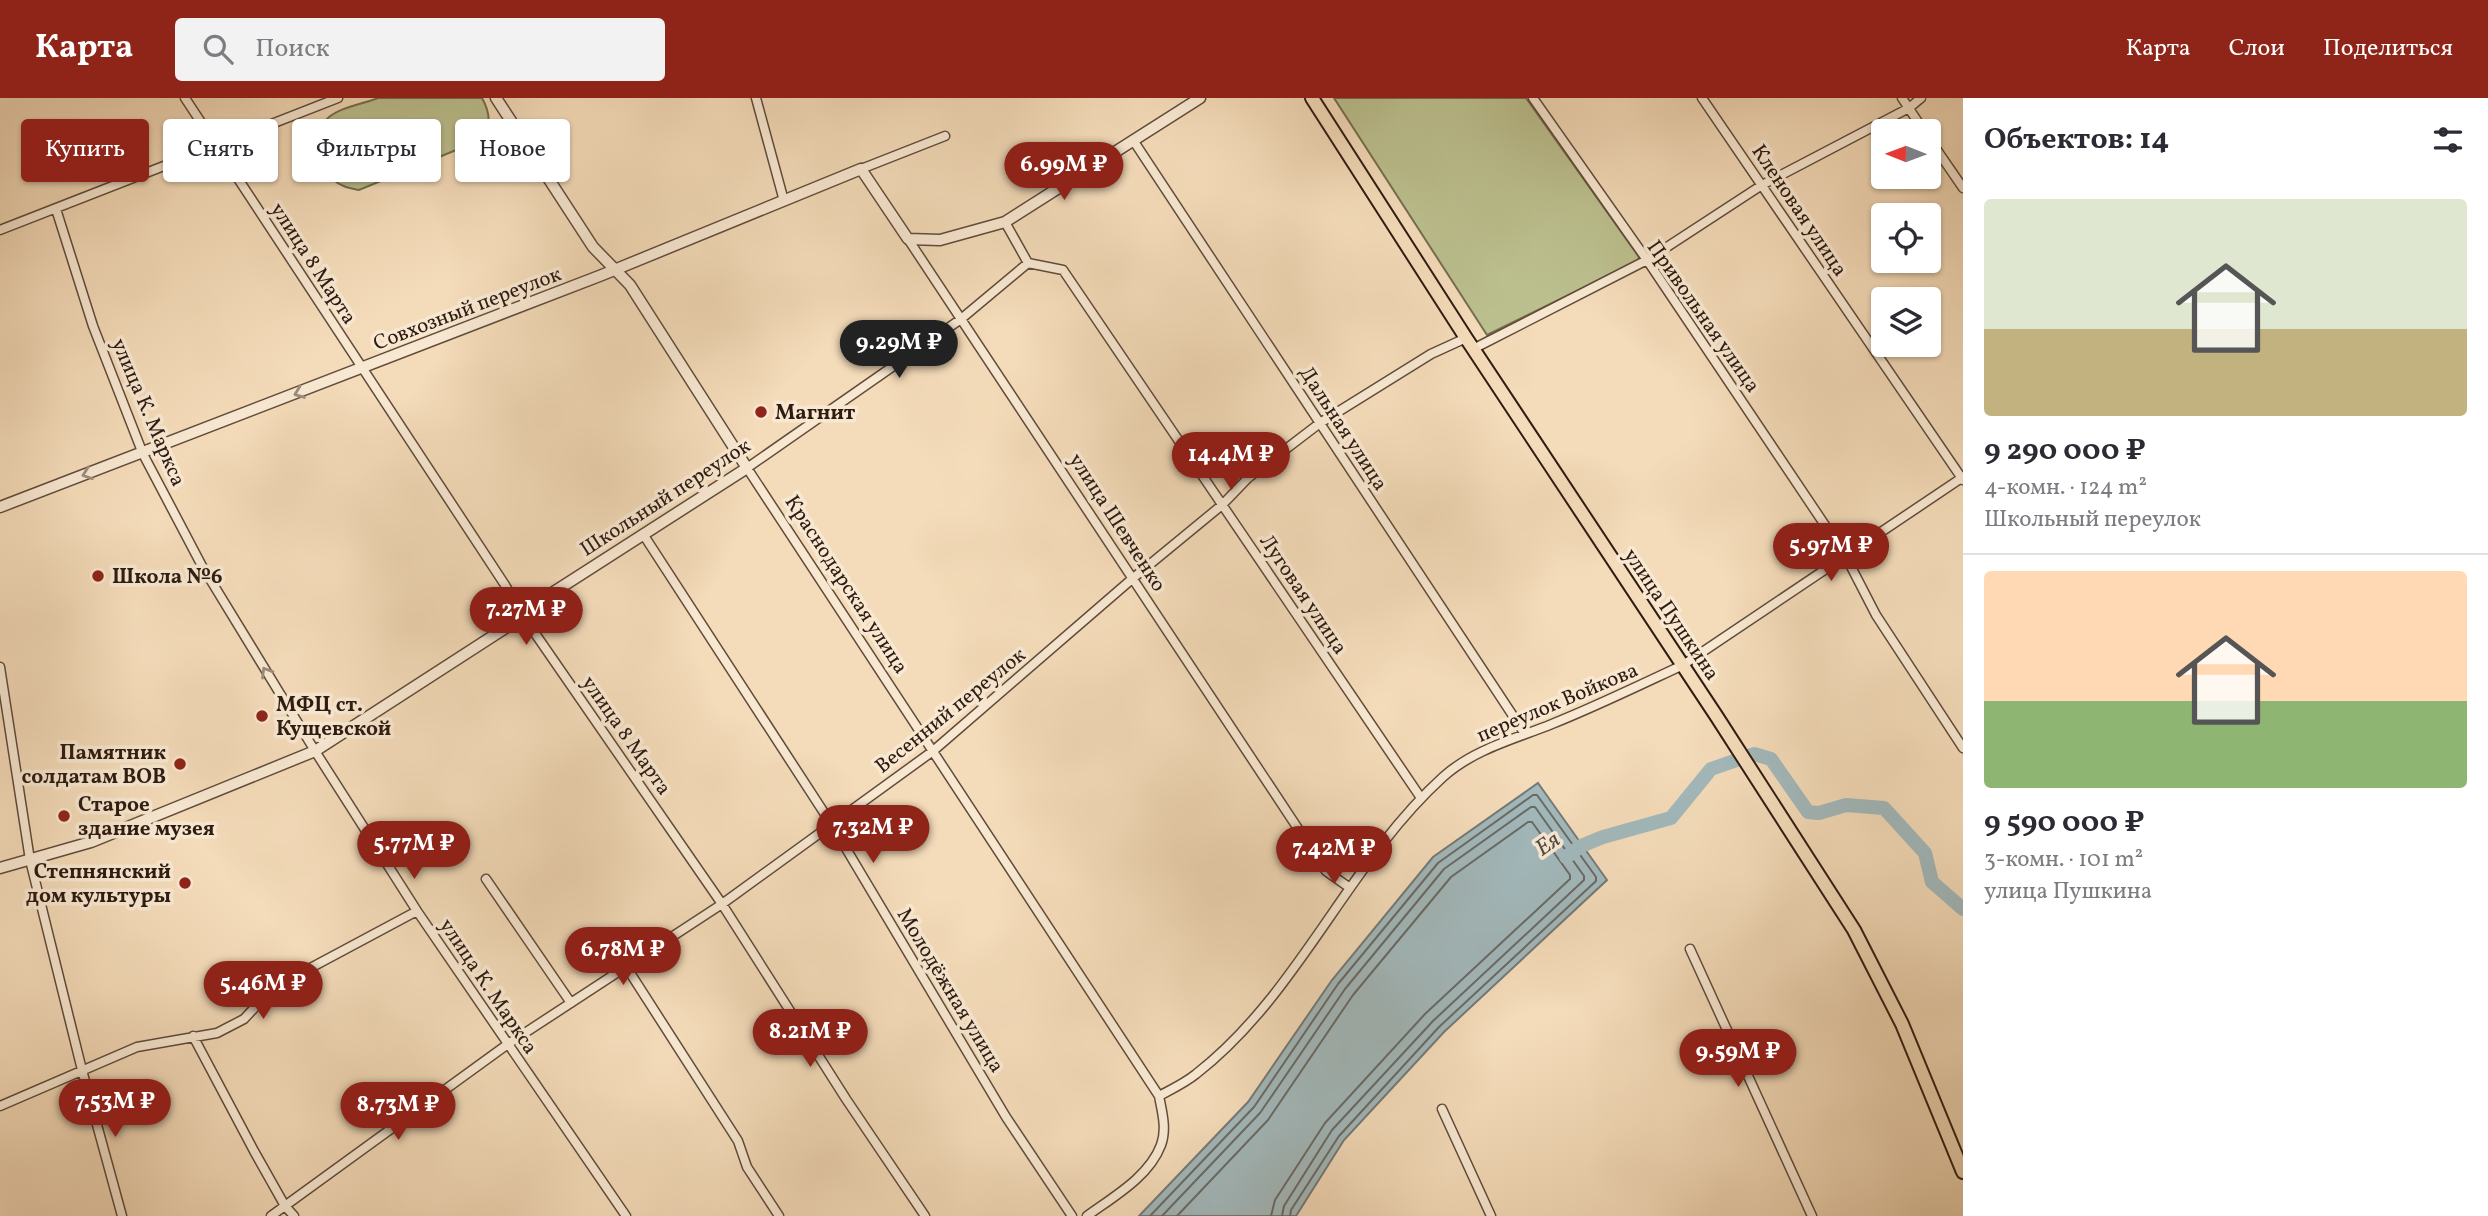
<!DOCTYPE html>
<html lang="ru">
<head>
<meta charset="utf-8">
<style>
	body { margin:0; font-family:Vollkorn,serif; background:#f2f2f3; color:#2b2b33; height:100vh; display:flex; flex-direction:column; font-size:26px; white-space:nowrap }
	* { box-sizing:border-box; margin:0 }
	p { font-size:23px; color:#7c7c81 }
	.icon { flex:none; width:38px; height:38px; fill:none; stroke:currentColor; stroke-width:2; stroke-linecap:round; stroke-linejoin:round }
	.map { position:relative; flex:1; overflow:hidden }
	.drawer { display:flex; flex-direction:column; background:#fff; width:525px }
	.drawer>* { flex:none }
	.hud { position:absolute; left:21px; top:21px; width:665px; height:63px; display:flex; gap:14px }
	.needle { width:46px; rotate:271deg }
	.controls { position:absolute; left:1871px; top:21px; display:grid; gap:14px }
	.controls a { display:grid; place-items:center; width:70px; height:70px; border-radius:7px; background:#fff; box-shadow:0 2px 5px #0004; font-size:35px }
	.price { position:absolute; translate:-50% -60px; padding:0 16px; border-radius:24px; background:#8f2418; color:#fff; font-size:23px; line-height:46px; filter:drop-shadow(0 2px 4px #0008) }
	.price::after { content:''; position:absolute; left:50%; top:42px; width:21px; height:16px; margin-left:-10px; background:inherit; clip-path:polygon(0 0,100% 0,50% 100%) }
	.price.current { background:#222; color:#fff }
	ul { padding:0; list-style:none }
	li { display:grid; align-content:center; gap:14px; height:371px; padding:0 21px }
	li+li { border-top:2px solid #e1e1e2 }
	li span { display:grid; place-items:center; height:217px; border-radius:7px; color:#555 }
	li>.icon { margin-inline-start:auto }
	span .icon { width:126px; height:126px; fill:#fffc; stroke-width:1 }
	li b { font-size:30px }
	h2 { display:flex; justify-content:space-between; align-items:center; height:84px; padding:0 21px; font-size:30px }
	.chip { padding:0 24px; border-radius:7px; background:#fff; box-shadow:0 2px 5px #0004; font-size:24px; line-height:63px }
	.chip.current { background:#8f2418; color:#fff }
	header { display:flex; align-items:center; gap:42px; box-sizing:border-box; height:98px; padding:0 35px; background:#8f2418; color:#fff }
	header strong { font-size:33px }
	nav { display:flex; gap:38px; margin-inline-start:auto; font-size:24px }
	.search { width:490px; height:63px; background:#f2f2f3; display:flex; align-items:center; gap:18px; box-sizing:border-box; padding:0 24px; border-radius:7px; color:#7c7c81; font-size:26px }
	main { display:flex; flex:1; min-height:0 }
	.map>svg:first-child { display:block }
	.green { fill:#bcc08f; stroke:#756e50; stroke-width:2 }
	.water { fill:#a2b8bb; stroke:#747977; stroke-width:2 }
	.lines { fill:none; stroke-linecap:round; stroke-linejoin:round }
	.shore { stroke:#686a66; stroke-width:2 }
	.river { stroke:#a2b8bb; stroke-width:14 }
	.minor-casing { stroke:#604b3b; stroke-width:11 }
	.tertiary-casing { stroke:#604b3b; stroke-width:13 }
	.primary-casing { stroke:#2e1b11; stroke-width:16 }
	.minor { stroke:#f8e8d2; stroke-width:8 }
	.tertiary { stroke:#f8e8d2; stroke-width:10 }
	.primary { stroke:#f4dbb9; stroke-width:12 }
	.oneway { stroke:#9d8c7b }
	.poi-dot { fill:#8f2418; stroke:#f8e8d2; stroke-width:2.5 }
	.labels { text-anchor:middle; stroke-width:7; stroke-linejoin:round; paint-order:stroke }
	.street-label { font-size:21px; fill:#2e1b11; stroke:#f8e8d2 }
	.poi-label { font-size:21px; font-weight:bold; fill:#2e1b11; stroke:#f8e8d2; text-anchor:start }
	.water-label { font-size:23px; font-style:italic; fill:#514a44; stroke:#f8e8d2 }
</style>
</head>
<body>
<header>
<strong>Карта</strong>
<div class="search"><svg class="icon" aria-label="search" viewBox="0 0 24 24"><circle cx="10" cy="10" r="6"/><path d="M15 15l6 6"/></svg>Поиск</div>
<nav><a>Карта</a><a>Слои</a><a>Поделиться</a></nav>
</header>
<main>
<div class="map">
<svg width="1963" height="1118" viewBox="0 0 1963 1118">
	<rect width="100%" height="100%" fill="#f4dbb9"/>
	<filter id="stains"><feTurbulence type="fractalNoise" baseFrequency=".00286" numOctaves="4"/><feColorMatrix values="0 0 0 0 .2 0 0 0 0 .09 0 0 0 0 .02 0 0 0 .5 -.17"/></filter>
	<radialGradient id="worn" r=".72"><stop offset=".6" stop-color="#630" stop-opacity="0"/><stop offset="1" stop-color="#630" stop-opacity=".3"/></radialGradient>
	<path class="green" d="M378,0H482C490,14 493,32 478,43L359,92C350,90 341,89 334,82C319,68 308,35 328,20C340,9 363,6 378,0Z
		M1334,0H1526L1639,159L1638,163L1487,237Z"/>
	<path class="water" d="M1538,685L1607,782L1444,934L1344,1042L1296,1118H1139L1248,1004L1332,882L1433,759Z"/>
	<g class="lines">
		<path class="shore" d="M1150,1118L1254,1009L1338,886L1438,765L1533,697H1537L1596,779V783L1439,929L1339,1038L1291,1112L1290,1118
			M1162,1118L1260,1015L1345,891L1444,771L1531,709H1535L1584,778V782L1433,923L1332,1032L1284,1108L1282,1118
			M1177,1118L1268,1022L1353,897L1451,779L1528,724H1532L1570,777V781L1425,916L1325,1025L1275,1102L1271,1118"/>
		<path class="river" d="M1566,759L1581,748L1603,739L1671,720L1711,671L1754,656L1771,661L1808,714L1819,715L1846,707L1884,710L1925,755L1932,784L1963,811"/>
		<defs>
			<path id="minor" d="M185,0L505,487L523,518L722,806L846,1001L925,1118
				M756,0L784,103
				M1533,0L1647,162L1845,457L1876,517L1963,650
				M1702,0L1963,382
				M1902,0L1924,33
				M1928,39L1963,90
				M1133,42L1525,636
				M861,71L945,38
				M56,111L93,228L143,356L202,468L315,653L417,813L626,1118
				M1005,124L1028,165L1063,172L1421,700
				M0,132L338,0
				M908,141L1326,773L1350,790
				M1028,165L961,221L747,370L1159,998
				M1473,251L1647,162L1762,87L1909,10L1921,0
				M643,436L832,727L1006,1019L1072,1118
				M0,569L30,762L82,972L122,1118
				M486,781L571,905
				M1690,851L1812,1118
				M627,870L738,1043L747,1069L779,1118
				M193,938L254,1053L285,1108L294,1118
				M0,1008L137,949L217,935L244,921L273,890L417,813
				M1442,1011L1491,1118
				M271,1118L508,946L722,806L933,653L1132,481L1222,407L1248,380L1320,325L1431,256L1466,240
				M1087,1118C1113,1099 1149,1079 1161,1047C1167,1031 1162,1014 1159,998C1172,991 1185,985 1196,976C1299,896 1347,766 1443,679C1474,651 1515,641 1552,626C1597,608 1640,587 1683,567L1963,379"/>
			<path id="tertiary" d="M0,409L602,177L861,71L908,141L940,142L1005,124L1200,0
				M0,770L91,744L315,653L507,529L523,518L535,506L747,370L630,187L593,149L496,0"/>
			<path id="primary" d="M1312,0L1466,240L1717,619L1854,832L1902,926L1963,1074"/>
		</defs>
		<use href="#minor" class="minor-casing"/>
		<use href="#tertiary" class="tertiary-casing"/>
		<use href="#primary" class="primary-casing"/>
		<use href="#minor" class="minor"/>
		<use href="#tertiary" class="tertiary"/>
		<use href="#primary" class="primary"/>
	</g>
	<defs><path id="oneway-chevron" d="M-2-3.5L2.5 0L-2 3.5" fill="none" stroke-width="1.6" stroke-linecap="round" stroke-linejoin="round" transform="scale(1.75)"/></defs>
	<g class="oneway">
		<use href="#oneway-chevron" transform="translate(299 295) rotate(159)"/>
		<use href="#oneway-chevron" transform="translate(87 376) rotate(160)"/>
		<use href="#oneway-chevron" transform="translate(266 574) rotate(-121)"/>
	</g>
	<g class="poi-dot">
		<circle cx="761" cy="314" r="7"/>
		<circle cx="98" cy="478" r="7"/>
		<circle cx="262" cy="618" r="7"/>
		<circle cx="180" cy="666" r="7"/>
		<circle cx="64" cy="718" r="7"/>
		<circle cx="185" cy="785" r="7"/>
	</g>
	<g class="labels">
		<g class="street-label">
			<text transform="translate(1800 112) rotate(56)" y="7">Кленовая улица</text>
			<text transform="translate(314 165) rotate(57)" y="7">улица 8 Марта</text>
			<text transform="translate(467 210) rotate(-21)" y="7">Совхозный переулок</text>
			<text transform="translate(1704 218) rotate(55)" y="7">Привольная улица</text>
			<text transform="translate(149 314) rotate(67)" y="7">улица К. Маркса</text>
			<text transform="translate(1344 330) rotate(57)" y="7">Дальная улица</text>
			<text transform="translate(665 399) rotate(-33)" y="7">Школьный переулок</text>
			<text transform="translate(1118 424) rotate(57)" y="7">улица Шевченко</text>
			<text transform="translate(847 486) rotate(57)" y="7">Краснодарская улица</text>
			<text transform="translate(1304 496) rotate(56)" y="7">Луговая улица</text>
			<text transform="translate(1672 516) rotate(56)" y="7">улица Пушкина</text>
			<text transform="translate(1557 604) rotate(-23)" y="7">переулок Войкова</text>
			<text transform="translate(950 612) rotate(-39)" y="7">Весенний переулок</text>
			<text transform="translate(627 637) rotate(55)" y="7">улица 8 Марта</text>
			<text transform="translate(489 888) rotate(56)" y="7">улица К. Маркса</text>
			<text transform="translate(951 892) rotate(59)" y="7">Молодёжная улица</text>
		</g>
		<g class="poi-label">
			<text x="775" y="321">Магнит</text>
			<text x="112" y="485">Школа №6</text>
			<text x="276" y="613">МФЦ ст.<tspan x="276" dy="24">Кущевской</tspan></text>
			<text x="166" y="661" text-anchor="end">Памятник<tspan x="166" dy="24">солдатам ВОВ</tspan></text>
			<text x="78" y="713">Старое<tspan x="78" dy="24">здание музея</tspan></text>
			<text x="171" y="780" text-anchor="end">Степнянский<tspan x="171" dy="24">дом культуры</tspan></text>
		</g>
		<g class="water-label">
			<text transform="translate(1547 745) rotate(-35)" y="8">Ея</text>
		</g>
	</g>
	<rect width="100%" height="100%" filter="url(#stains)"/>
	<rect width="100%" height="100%" fill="url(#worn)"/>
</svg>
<div class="controls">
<a><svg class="needle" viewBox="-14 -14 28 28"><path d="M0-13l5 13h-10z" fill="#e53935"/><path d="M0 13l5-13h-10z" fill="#7c7c81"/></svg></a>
<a><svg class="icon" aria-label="locate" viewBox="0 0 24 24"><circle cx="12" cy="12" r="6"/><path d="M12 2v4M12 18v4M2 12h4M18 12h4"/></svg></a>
<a><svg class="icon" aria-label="layers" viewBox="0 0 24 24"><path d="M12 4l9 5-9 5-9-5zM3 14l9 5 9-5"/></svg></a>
</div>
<b class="price" style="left:1064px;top:104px">6.99M ₽</b>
<b class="price current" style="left:899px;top:282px">9.29M ₽</b>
<b class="price" style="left:1231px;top:394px">14.4M ₽</b>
<b class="price" style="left:1831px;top:485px">5.97M ₽</b>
<b class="price" style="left:526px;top:549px">7.27M ₽</b>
<b class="price" style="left:873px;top:767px">7.32M ₽</b>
<b class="price" style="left:414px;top:783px">5.77M ₽</b>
<b class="price" style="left:1334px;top:788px">7.42M ₽</b>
<b class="price" style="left:623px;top:889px">6.78M ₽</b>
<b class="price" style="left:263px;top:923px">5.46M ₽</b>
<b class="price" style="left:810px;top:971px">8.21M ₽</b>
<b class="price" style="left:1738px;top:991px">9.59M ₽</b>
<b class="price" style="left:115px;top:1041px">7.53M ₽</b>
<b class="price" style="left:398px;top:1044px">8.73M ₽</b>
<div class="hud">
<a class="chip current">Купить</a>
<a class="chip">Снять</a>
<a class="chip">Фильтры</a>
<a class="chip">Новое</a>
</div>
</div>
<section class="drawer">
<h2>Объектов: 14<svg class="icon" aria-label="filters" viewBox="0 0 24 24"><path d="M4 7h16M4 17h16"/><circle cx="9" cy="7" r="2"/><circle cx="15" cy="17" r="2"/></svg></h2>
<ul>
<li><span style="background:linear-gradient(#dfe7d0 60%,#c2b280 0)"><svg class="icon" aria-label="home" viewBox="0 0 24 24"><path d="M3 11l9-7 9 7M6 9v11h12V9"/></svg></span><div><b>9 290 000 ₽</b><p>4-комн. · 124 m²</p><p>Школьный переулок</p></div></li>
<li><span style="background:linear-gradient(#ffd9b3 60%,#8fb573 0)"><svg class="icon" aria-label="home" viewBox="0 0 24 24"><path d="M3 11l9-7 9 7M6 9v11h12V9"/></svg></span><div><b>9 590 000 ₽</b><p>3-комн. · 101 m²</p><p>улица Пушкина</p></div></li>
</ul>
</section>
</main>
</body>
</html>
